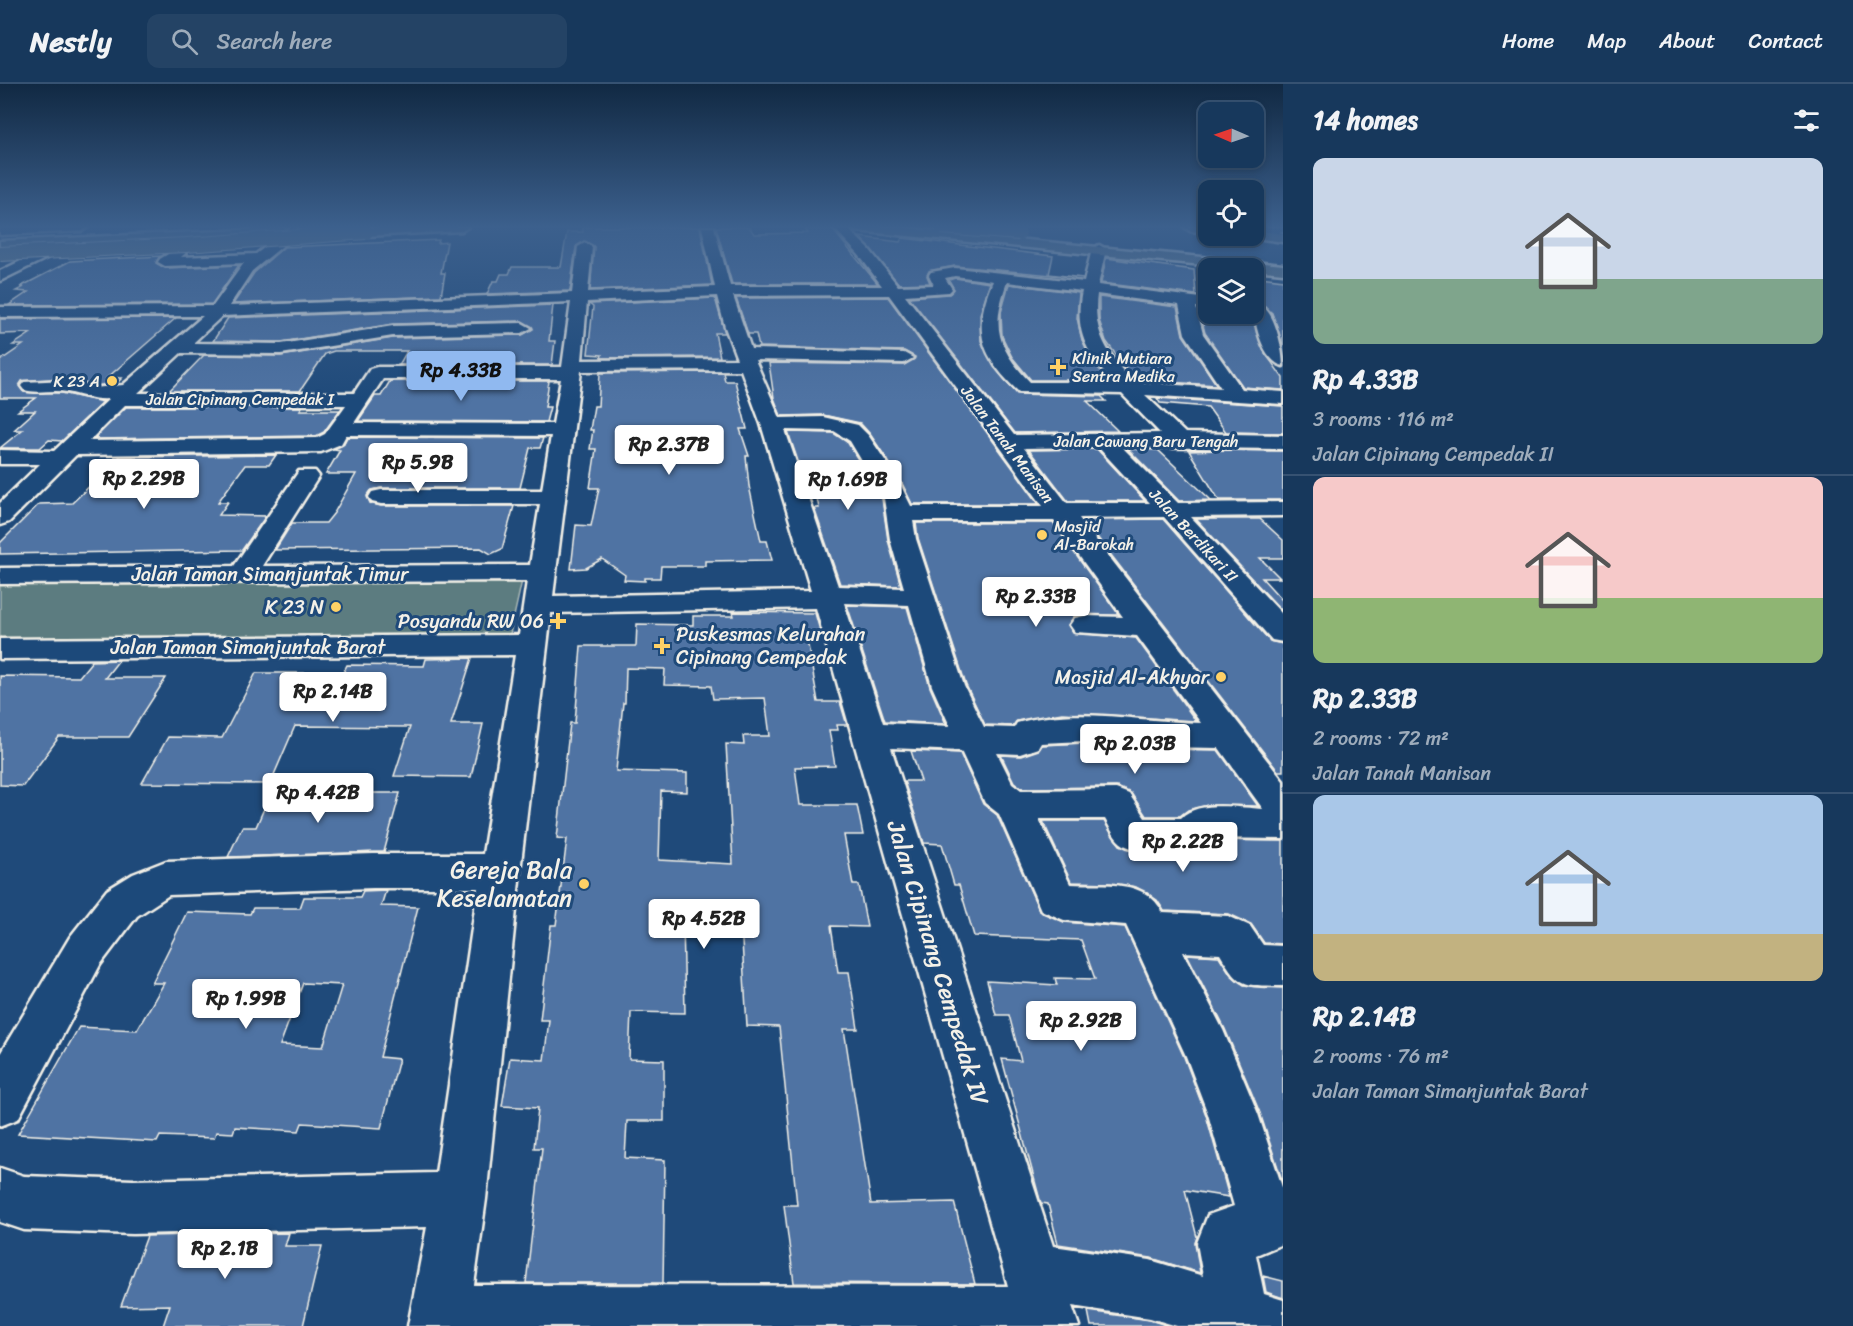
<!DOCTYPE html>
<html lang="en">
<head>
<meta charset="utf-8">
<style>
	body { margin:0; font-family:Sriracha,sans-serif; background:#244365; color:#f1f3f6; height:100vh; display:flex; flex-direction:column; font-size:22px; white-space:nowrap }
	* { box-sizing:border-box; margin:0 }
	p { font-size:20px; color:#9eacbb }
	.icon { flex:none; width:33px; height:33px; fill:none; stroke:currentColor; stroke-width:2; stroke-linecap:round; stroke-linejoin:round }
	.map { position:relative; flex:1; overflow:hidden }
	.details { display:flex; flex-direction:column; background:#17385c; width:570px }
	.details>* { flex:none }
	.needle { width:39px; rotate:272deg }
	.tools { position:absolute; left:1198px; top:18px; display:grid; gap:12px }
	.tools a { display:grid; place-items:center; width:66px; height:66px; border-radius:12px; background:#17385c; box-shadow:0 3px 9px #0003,0 0 0 2px #365272; font-size:30px }
	.price { position:absolute; translate:-50% -51px; padding:0 14px; border-radius:6px; background:#fff; color:#222; font-size:20px; line-height:39px; filter:drop-shadow(0 2px 3px #0008) }
	.price::after { content:''; position:absolute; left:50%; top:36px; width:18px; height:14px; margin-left:-9px; background:inherit; clip-path:polygon(0 0,100% 0,50% 100%) }
	.price.current { background:#90b9f0; color:#111 }
	ul { padding:0; list-style:none }
	li { display:grid; align-content:center; gap:12px; height:318px; padding:0 30px }
	li+li { border-top:2px solid #365272 }
	li span { display:grid; place-items:center; height:186px; border-radius:12px; color:#555 }
	li>.icon { margin-inline-start:auto }
	span .icon { width:108px; height:108px; fill:#fffc; stroke-width:1 }
	li b { font-size:26px }
	h2 { display:flex; justify-content:space-between; align-items:center; height:72px; padding:0 30px; font-size:26px }
	header { display:flex; align-items:center; gap:36px; box-sizing:border-box; height:84px; padding:0 30px; background:#17385c; border-bottom:2px solid #365272 }
	header strong { font-size:28px }
	nav { display:flex; gap:33px; margin-inline-start:auto; font-size:21px }
	.search { width:420px; height:54px; background:#244365; display:flex; align-items:center; gap:15px; box-sizing:border-box; padding:0 21px; border-radius:12px; color:#9eacbb; font-size:22px }
	main { display:flex; flex:1; min-height:0 }
	.map>svg:first-child { display:block }
	.green { fill:#5c7c80; stroke:#a8b6b4; stroke-width:1.5 }
	.building { fill:#4f73a3; stroke:#f4f1e8; stroke-width:1.5; fill-rule:evenodd }
	.lines { fill:none; stroke-linecap:round; stroke-linejoin:round }
	.minor-casing { stroke:#f4f1e8; stroke-width:5 }
	.highway-casing { stroke:#f4f1e8; stroke-width:5 }
	.minor { fill:#1f4a7a; fill-rule:evenodd }
	.highway { fill:#6b7e8b; fill-rule:evenodd }
	.highway-bridge-casing { stroke:#f4f1e8; stroke-width:16; stroke-linecap:butt }
	.highway-bridge { stroke:#6b7e8b; stroke-width:14 }
	.poi-dot { fill:#ffd166; stroke:#1f4a7a; stroke-width:2 }
	.labels { text-anchor:middle; stroke-width:6; stroke-linejoin:round; paint-order:stroke }
	.far-poi-label { font-size:16px; fill:#f4f1e8; stroke:#1f4a7a; text-anchor:start }
	.far-street-label { font-size:16px; fill:#f4f1e8; stroke:#1f4a7a }
	.street-label { font-size:20px; fill:#f4f1e8; stroke:#1f4a7a }
	.poi-label { font-size:20px; fill:#f4f1e8; stroke:#1f4a7a; text-anchor:end }
	.near-poi-label { font-size:24px; fill:#f4f1e8; stroke:#1f4a7a; text-anchor:end }
	.near-street-label { font-size:24px; fill:#f4f1e8; stroke:#1f4a7a }
</style>
</head>
<body>
<header>
<strong>Nestly</strong>
<div class="search"><svg class="icon" aria-label="search" viewBox="0 0 24 24"><circle cx="10" cy="10" r="6"/><path d="M15 15l6 6"/></svg>Search here</div>
<nav><a>Home</a><a>Map</a><a>About</a><a>Contact</a></nav>
</header>
<main>
<div class="map">
<svg width="1283" height="1242" viewBox="0 0 1283 1242">
	<rect width="100%" height="100%" fill="#1f4a7a"/>
	<filter id="ink" filterUnits="userSpaceOnUse"><feTurbulence type="fractalNoise" baseFrequency=".0167" numOctaves="2"/><feDisplacementMap in="SourceGraphic" scale="12" xChannelSelector="R" yChannelSelector="G"/><feConvolveMatrix kernelMatrix="1 2 1 2 8 2 1 2 1" color-interpolation-filters="sRGB"/></filter>
	<g filter="url(#ink)">
		<path class="green" d="M523,492L508,559L0,562V494Z"/>
		<path class="building" d="M583,143H700L712,201L590,206L594,163L584,157L576,163L570,207L487,210L493,197H498L501,190H509L512,183H561L567,148H583Z
			M716,143H745L750,144L754,150L808,149L805,145H832L878,200H732Z
			M860,153L900,158L902,154L1053,172L1049,190L1083,194L955,182L929,187L927,192L930,199L899,200Z
			M439,156L438,159L447,158L441,189H445L441,212L233,220L254,189L284,163Z
			M161,172L156,179L165,184L239,181L212,220L9,221L28,208L16,207L24,203H20L70,177Z
			M1106,174L1194,186L1196,211L1101,199Z
			M1254,192L1283,196V263L1272,229L1260,219L1254,220Z
			M955,194L990,199L980,230L981,257L994,283L1017,310L1101,312L1106,317H1087L1118,347L1015,349L909,213L949,210L954,205L949,196Z
			M1009,200L1079,209L1077,234L1082,256L1107,296H1031L1012,273L1002,252L1001,228Z
			M888,213L1039,420H912L899,393L870,350L860,339L823,331L781,332L774,314L769,279L904,281L915,273L904,267L759,263L756,250H748L736,214Z
			M1099,213L1177,223L1183,251L1217,301L1134,296L1106,257L1099,236Z
			M715,214L725,249H715L720,273L601,274L602,271L588,270L593,223L589,220Z
			M553,221L549,257H555L552,281H399L407,267H334L325,270L300,307H169L204,271L281,272L393,254L522,251L533,245L522,237L393,240L281,258L213,257L228,234Z
			M1199,226L1209,227V230H1252L1263,266L1283,294V306L1243,303L1205,249Z
			M176,234L107,294H122L117,299L94,302L67,294L22,297L19,302L24,308L62,309L103,318L62,357L49,356L40,364H0L22,346H14L35,327H18L36,314H0V277L23,261H13L31,249L0,250V235Z
			M723,288L725,297H735L747,345H740L749,372H746L749,402L761,457H767L772,476L705,477V482H661L660,494H645V497L624,496L625,491L602,475L586,484L571,485L576,441L591,442L599,404H590L596,365H590L593,346H590L594,322H598L600,289Z
			M390,297H549L545,323H550L546,338L358,337L375,312H381Z
			M1157,314L1283,322V349L1226,348L1208,323L1160,319Z
			M126,323H302L300,326H340L324,348L316,352L94,355Z
			M788,348L833,349L848,359L882,415L888,456L901,502L840,500L814,424H819L810,380H799Z
			M347,353L543,354L540,364H530L520,404H381L372,406L367,412L370,419L381,422H514L502,465L491,470L481,464L275,466L292,439H326L334,429L356,390H326L340,366L334,365L343,361Z
			M1097,365L1145,417H1068L1029,366Z
			M1128,365L1158,366L1211,416L1179,417Z
			M1219,366L1283,367V416H1219L1189,367Z
			M276,371L269,381H245L218,418H228L219,431L266,432L242,466L0,470V459L39,420L72,419L120,373Z
			M1163,435L1270,557L1283,560V687H1278L1084,436Z
			M1196,435H1260L1283,456V474H1260L1280,494H1262L1283,517V528Z
			M916,439H1053L1119,531L1075,532L1068,541L1073,549L1136,554L1196,637L1062,629L1017,637L1013,642L985,641L966,601L918,454Z
			M847,521L907,523L930,603L946,640L885,637Z
			M733,528L815,529L821,550H806L818,618H840L847,641H837L838,646H829L835,682L795,683L800,721H857L863,751H844L853,801H859L867,843L831,842L838,888H849L858,945H844L871,1120L954,1118L975,1200L794,1199L784,1121H797L779,943L747,942L741,840L683,836L685,929L631,928L629,975L664,976V1037H627L625,1074L665,1076L663,1199H526L542,1064H534L538,1024L502,1022L510,974L544,976L549,936H540L551,841H556L567,755L557,754L570,639H575L581,562H636L637,540L693,541V532H734ZM626,584L665,585L664,601L711,602L713,615L765,614L770,652H743L744,661L726,660L733,780L659,776L661,707L687,708V689L616,687L623,619H625Z
			M472,574L451,640H483L471,693L394,692L410,643L295,642L270,700L142,699L168,653L222,654L256,589H343L347,581L424,582L426,575Z
			M119,576L105,594H166L128,653H59L23,702L0,701V592L79,593L92,577Z
			M1107,658L1161,665L1218,666L1258,722L1208,721L1188,726L1180,732H1146L1131,709L1117,703L1022,704L1014,698L1001,671L1021,672L1039,666L1042,661Z
			M911,667L960,669L983,720L997,731L1040,828L1064,838L1125,843L1184,973L1206,1031L1229,1113L1185,1106L1197,1153L1195,1159L1200,1189L1151,1174L1058,1160L1048,1120L1041,1119L1040,1116L1002,975L1021,977L1009,931H996L987,897L1057,901L1055,894L1095,895L1081,856L974,852L959,801H954L942,760L924,759L904,697H921Z
			M276,697L303,698L298,709H400L384,768L228,773L242,743H256Z
			M1043,737H1104L1120,761L1142,768L1182,767L1210,756L1283,757V860L1264,859L1251,840L1229,830L1164,827L1157,816L1136,803L1111,799L1071,798Z
			M386,806L381,822L418,823L380,973L399,975L381,1044L302,1039L299,1047L235,1043L233,1049L216,1048L214,1054L160,1052L157,1058L18,1050L79,943L137,946L164,899H152L187,828L250,830L253,824H300L304,813H360L363,807ZM303,899L342,901L323,963L280,961Z
			M1187,870L1219,872L1231,891L1244,901L1283,904V1099L1260,1029L1225,945Z
			M289,1149L285,1162H322L303,1242H163L170,1221L121,1222L147,1152Z
			M1263,1192L1283,1197V1214L1266,1208Z
			M1088,1227L1150,1236L1169,1242H1091Z"/>
		<g class="lines">
			<defs>
				<path id="minor" d="M0,143H88L82,147L0,151Z
					M292,143L297,144V150L252,187L229,222L572,209L578,163L585,159L592,163L588,208L715,203L702,143H714L730,202H882L859,171L833,143H846L869,165L898,202L934,201L929,191L931,188L955,184L1084,198L1092,165L1099,161L1106,165L1098,201L1209,215V225L1196,223L1203,250L1242,305L1283,308V320L1145,311L1185,349L1283,351V365L1122,363L1178,419L1283,418V432L1191,433L1283,531V558L1272,556L1164,433L1079,434L1283,697V755L1209,754C1198,768 1140,770 1124,761C1115,756 1110,743 1105,735H1039L1070,800C1106,802 1145,794 1163,829L1228,832L1250,842L1263,861L1283,862V902C1243,901 1241,905 1220,870L1183,868L1223,946L1258,1030L1283,1106V1155L1280,1161L1256,1171L1264,1210L1283,1216V1242H1177L1150,1234L1072,1222L1079,1242H408L427,1143L133,1150L24,1146L0,1138V1084L24,1092L133,1096L436,1089L478,804H373L169,811L137,832L100,881L18,1035L0,1042V970L70,853L107,806L133,790L166,777L373,770H483L515,571L0,575V555L519,551L527,497L0,500V484L234,482L299,387H315L319,392L262,482L530,481L540,420H381L372,418L369,413L372,408L381,406H542L551,352L346,351L341,360L321,368L76,371L9,438L0,441V419L40,380H0V366L54,367L109,315C93,316 82,311 67,308C53,305 38,310 24,306L21,302L24,298L67,296L94,304L123,301L203,232L0,233V223L213,222L244,179L165,182L158,178L160,175L183,161L190,165L181,173L256,170ZM955,192L993,197C972,246 980,271 1019,308L1122,310L1160,349L1014,351L905,211L949,208L952,205L945,194ZM1007,198L1082,207C1074,246 1086,268 1112,298H1030C997,264 991,243 1007,198ZM1097,210L1179,221L1185,250L1221,304L1133,298C1108,271 1092,248 1097,210ZM889,211L1043,422H911L897,394L868,351L858,341L823,333L780,334L755,276L904,279L913,274L904,269L751,265L733,212ZM717,212L725,243L737,275L582,276L587,218ZM571,218L562,283H377L370,285L354,309H138L181,269L281,270L393,252L522,249L531,244L522,239L393,242L281,260L193,259L222,232ZM741,286L761,340L811,507L553,512L581,287ZM383,295H561L553,340L354,339ZM125,321H346L325,350L317,354L89,357ZM785,346L834,347L850,357L884,414L890,455L904,504L838,502ZM1098,363L1150,419H1067L1024,364ZM913,437H1054L1123,533L1085,532L1075,534L1070,541L1075,548L1137,552L1201,639C1141,638 1076,622 1017,639L1014,644L984,643L964,602L916,455ZM844,519L909,521L932,602L950,642L883,639ZM816,524L1008,1202L474,1201L486,1115L520,787L551,529ZM1107,656L1161,663L1219,664L1263,725C1240,724 1198,716 1181,734H1145L1129,710L1116,705L1021,706L1012,699L997,669L1020,670L1038,664L1041,659ZM891,664L961,667L985,719L999,730L1041,826L1064,836L1126,841L1186,972L1208,1030L1234,1122L1208,1131L1197,1159L1203,1192L1150,1176L1053,1162Z
					M1189,143H1209V147H1195Z
					M1264,143H1283V147L1279,148L1283,149V158L1263,151L1262,148Z
					M54,161L61,165L59,168L0,197V187Z
					M1259,221C1275,225 1283,267 1283,282C1262,276 1254,238 1254,222Z"/>
				<path id="highway" d="M391,143H468L462,147L366,152L360,148L366,144Z
					M851,143H895L1283,181V189L857,147Z
					M1184,143H1209V149L1190,147Z
					M283,144L289,148L288,151L0,165V157Z
					M1254,146L1283,150V158L1249,153L1254,152Z"/>
			</defs>
			<use href="#minor" class="minor-casing"/>
			<use href="#highway" class="highway-casing"/>
			<use href="#minor" class="minor"/>
			<use href="#highway" class="highway"/>
			<defs>
				<path id="highway-bridge" d="M942,143L1019,149
					M0,170L186,161L366,148"/>
			</defs>
			<use href="#highway-bridge" class="highway-bridge-casing"/>
			<use href="#highway-bridge" class="highway-bridge"/>
		</g>
	</g>
	<linearGradient id="sky" x2="0" y2="1"><stop stop-color="#112943"/><stop offset="0.45" stop-color="#3c608d"/><stop offset="1" stop-color="#3c608d" stop-opacity="0"/></linearGradient>
	<rect width="1283" height="317" fill="url(#sky)"/>
	<g class="poi-dot">
		<path d="M1055 274h6v6h6v6h-6v6h-6v-6h-6v-6h6z"/>
		<circle cx="112" cy="297" r="6"/>
		<circle cx="1042" cy="451" r="6"/>
		<circle cx="336" cy="523" r="6"/>
		<path d="M555 528h6v6h6v6h-6v6h-6v-6h-6v-6h6z"/>
		<path d="M659 553h6v6h6v6h-6v6h-6v-6h-6v-6h6z"/>
		<circle cx="1221" cy="593" r="6"/>
		<circle cx="584" cy="800" r="6"/>
	</g>
	<g class="labels">
		<g class="far-poi-label">
			<text x="1072" y="280">Klinik Mutiara<tspan x="1072" dy="18">Sentra Medika</tspan></text>
			<text x="100" y="303" text-anchor="end">K 23 A</text>
			<text x="1054" y="448">Masjid<tspan x="1054" dy="18">Al-Barokah</tspan></text>
		</g>
		<g class="far-street-label">
			<text x="240" y="321">Jalan Cipinang Cempedak I</text>
			<text x="1146" y="363">Jalan Cawang Baru Tengah</text>
			<text transform="translate(1008 360) rotate(53)" y="6">Jalan Tanah Manisan</text>
			<text transform="translate(1194 451) rotate(47)" y="6">Jalan Berdikari II</text>
		</g>
		<g class="street-label">
			<text x="270" y="497">Jalan Taman Simanjuntak Timur</text>
			<text x="248" y="570">Jalan Taman Simanjuntak Barat</text>
		</g>
		<g class="poi-label">
			<text x="324" y="530">K 23 N</text>
			<text x="544" y="544">Posyandu RW 06</text>
			<text x="676" y="557" text-anchor="start">Puskesmas Kelurahan<tspan x="676" dy="23">Cipinang Cempedak</tspan></text>
			<text x="1209" y="600">Masjid Al-Akhyar</text>
		</g>
		<g class="near-poi-label">
			<text x="572" y="794">Gereja Bala<tspan x="572" dy="28">Keselamatan</tspan></text>
		</g>
		<g class="near-street-label">
			<text transform="translate(938 879) rotate(73)" y="8">Jalan Cipinang Cempedak IV</text>
		</g>
	</g>
</svg>
<div class="tools">
<a><svg class="needle" viewBox="-14 -14 28 28"><path d="M0-13l5 13h-10z" fill="#e53935"/><path d="M0 13l5-13h-10z" fill="#9eacbb"/></svg></a>
<a><svg class="icon" aria-label="locate" viewBox="0 0 24 24"><circle cx="12" cy="12" r="6"/><path d="M12 2v4M12 18v4M2 12h4M18 12h4"/></svg></a>
<a><svg class="icon" aria-label="layers" viewBox="0 0 24 24"><path d="M12 4l9 5-9 5-9-5zM3 14l9 5 9-5"/></svg></a>
</div>
<b class="price current" style="left:461px;top:318px">Rp 4.33B</b>
<b class="price" style="left:669px;top:392px">Rp 2.37B</b>
<b class="price" style="left:418px;top:410px">Rp 5.9B</b>
<b class="price" style="left:144px;top:426px">Rp 2.29B</b>
<b class="price" style="left:848px;top:427px">Rp 1.69B</b>
<b class="price" style="left:1036px;top:544px">Rp 2.33B</b>
<b class="price" style="left:333px;top:639px">Rp 2.14B</b>
<b class="price" style="left:1135px;top:691px">Rp 2.03B</b>
<b class="price" style="left:318px;top:740px">Rp 4.42B</b>
<b class="price" style="left:1183px;top:789px">Rp 2.22B</b>
<b class="price" style="left:704px;top:866px">Rp 4.52B</b>
<b class="price" style="left:246px;top:946px">Rp 1.99B</b>
<b class="price" style="left:1081px;top:968px">Rp 2.92B</b>
<b class="price" style="left:225px;top:1196px">Rp 2.1B</b>
</div>
<section class="details">
<h2>14 homes<svg class="icon" aria-label="filters" viewBox="0 0 24 24"><path d="M4 7h16M4 17h16"/><circle cx="9" cy="7" r="2"/><circle cx="15" cy="17" r="2"/></svg></h2>
<ul>
<li><span style="background:linear-gradient(#c9d6e8 65%,#7fa58c 0)"><svg class="icon" aria-label="home" viewBox="0 0 24 24"><path d="M3 11l9-7 9 7M6 9v11h12V9"/></svg></span><div><b>Rp 4.33B</b><p>3 rooms · 116 m²</p><p>Jalan Cipinang Cempedak II</p></div></li>
<li><span style="background:linear-gradient(#f6c9c9 65%,#8fb573 0)"><svg class="icon" aria-label="home" viewBox="0 0 24 24"><path d="M3 11l9-7 9 7M6 9v11h12V9"/></svg></span><div><b>Rp 2.33B</b><p>2 rooms · 72 m²</p><p>Jalan Tanah Manisan</p></div></li>
<li><span style="background:linear-gradient(#a9c7e8 75%,#c2b280 0)"><svg class="icon" aria-label="home" viewBox="0 0 24 24"><path d="M3 11l9-7 9 7M6 9v11h12V9"/></svg></span><div><b>Rp 2.14B</b><p>2 rooms · 76 m²</p><p>Jalan Taman Simanjuntak Barat</p></div></li>
</ul>
</section>
</main>
</body>
</html>
